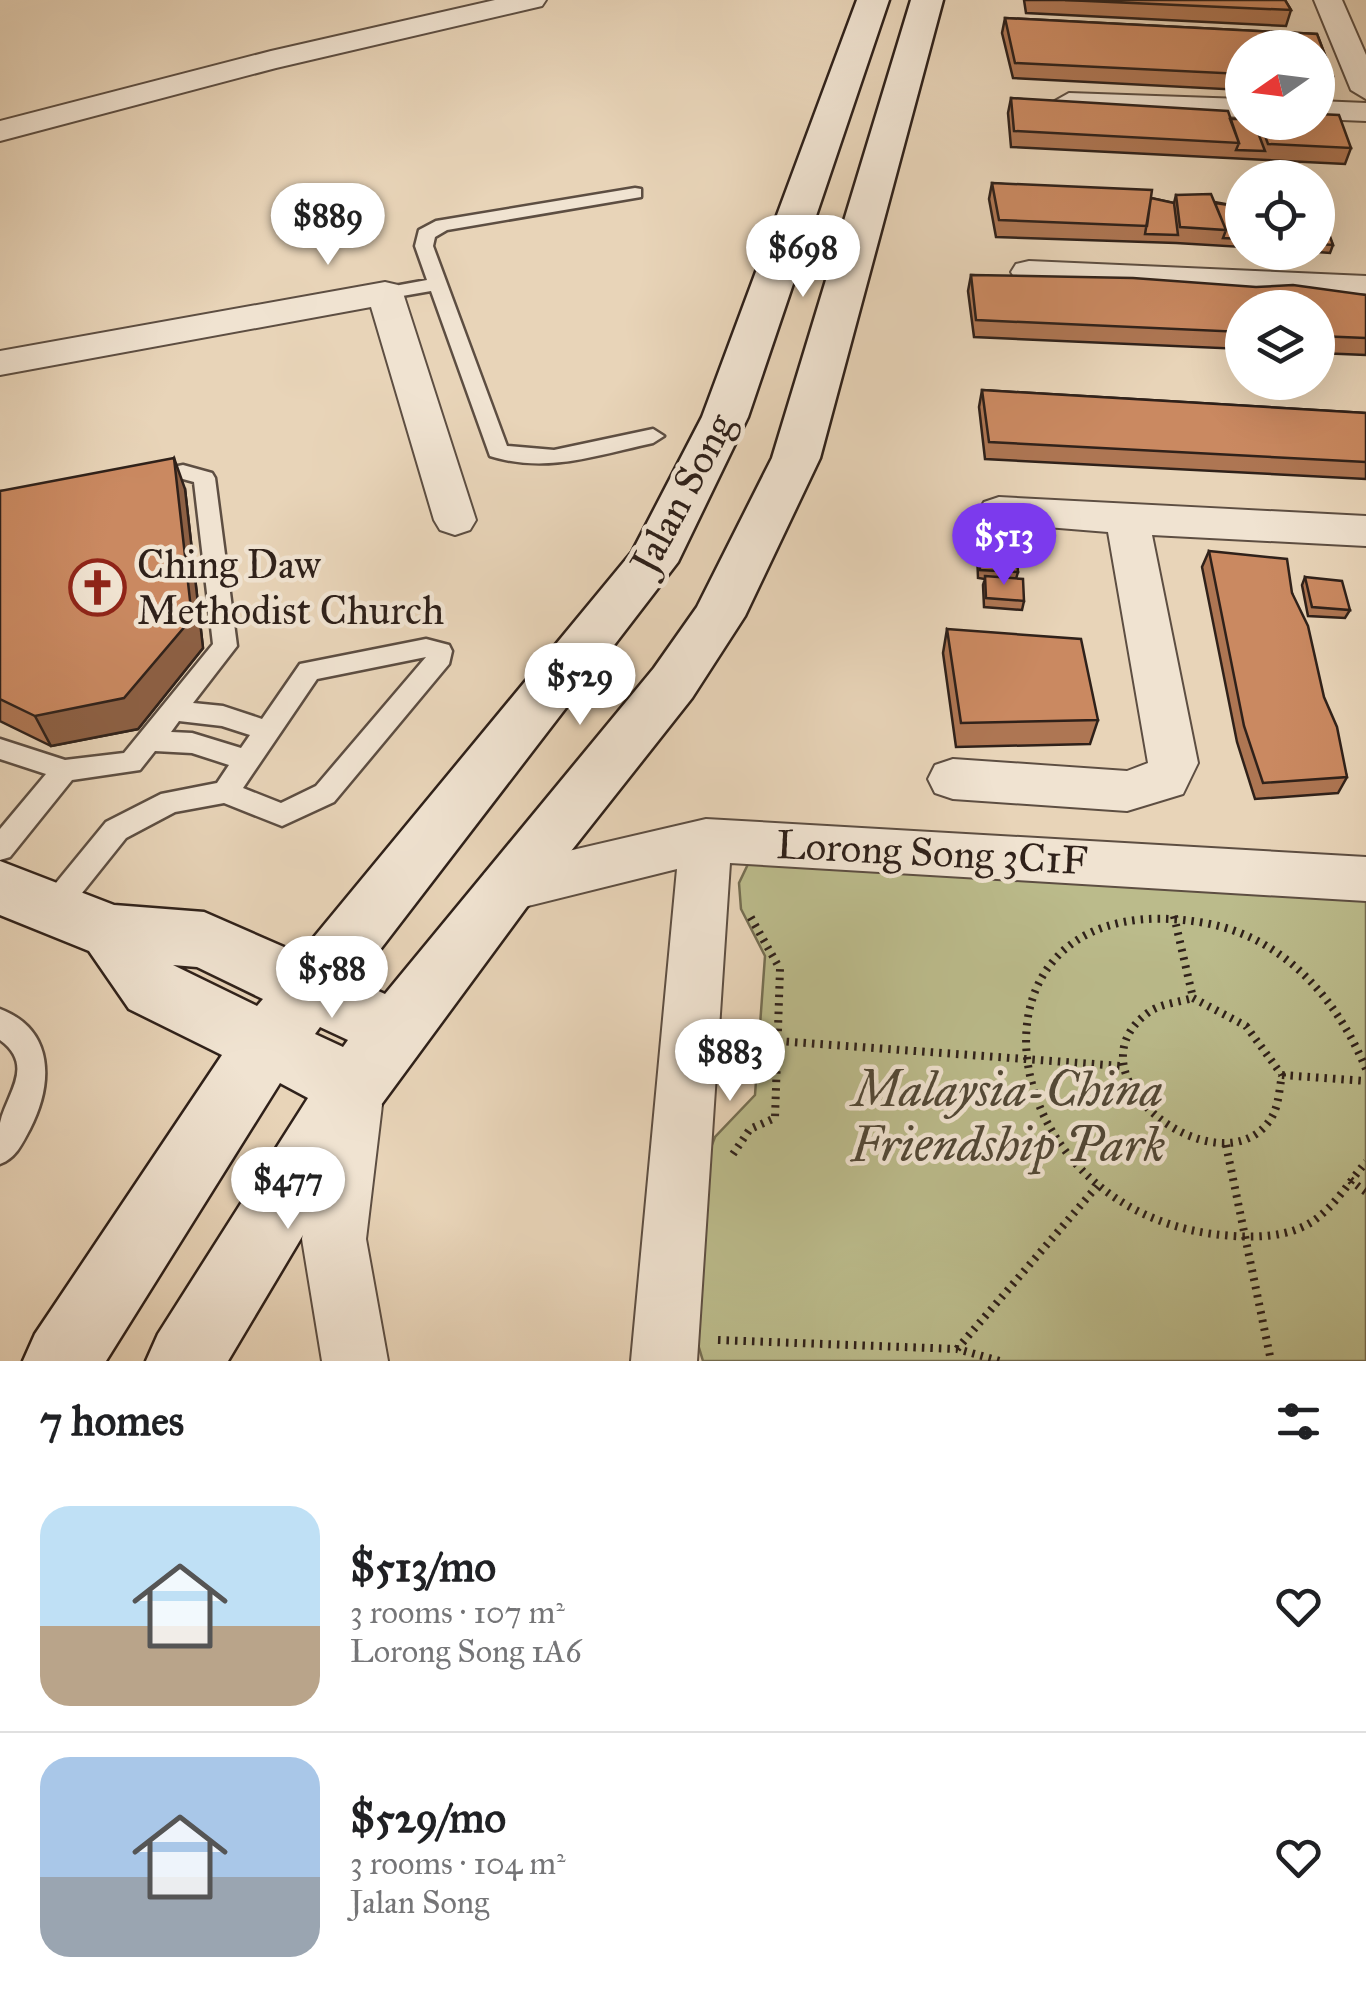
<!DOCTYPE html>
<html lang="en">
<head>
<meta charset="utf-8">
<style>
	body { margin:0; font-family:"IM FELL Great Primer",serif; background:#f6f6f6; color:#202124; height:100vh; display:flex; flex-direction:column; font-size:38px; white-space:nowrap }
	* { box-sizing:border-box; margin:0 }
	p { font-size:32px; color:#757577 }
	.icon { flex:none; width:55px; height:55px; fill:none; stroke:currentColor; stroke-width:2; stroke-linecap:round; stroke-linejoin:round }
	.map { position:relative; height:1361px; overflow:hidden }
	.details { display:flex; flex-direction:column; background:#fff; flex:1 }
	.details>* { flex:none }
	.needle { width:65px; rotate:256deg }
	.buttons { position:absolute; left:1225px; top:30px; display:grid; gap:20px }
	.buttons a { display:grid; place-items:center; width:110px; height:110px; border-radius:50%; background:#fff; box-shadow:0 10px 40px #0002; font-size:50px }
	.price { position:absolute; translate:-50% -85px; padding:0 22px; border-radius:35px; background:#fff; color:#222; font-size:32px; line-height:65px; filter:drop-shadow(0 2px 5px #0008) }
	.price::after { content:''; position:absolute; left:50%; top:60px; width:30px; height:22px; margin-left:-15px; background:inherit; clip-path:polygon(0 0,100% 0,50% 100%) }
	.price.selected { background:#7c3aed; color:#fff }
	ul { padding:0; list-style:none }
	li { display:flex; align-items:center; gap:30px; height:250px; padding:0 40px }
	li+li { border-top:2px solid #e0e0e0 }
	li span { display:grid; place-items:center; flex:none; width:280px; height:200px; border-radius:30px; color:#555 }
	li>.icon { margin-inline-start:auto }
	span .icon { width:120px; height:120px; fill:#fffc; stroke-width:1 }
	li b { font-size:42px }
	h2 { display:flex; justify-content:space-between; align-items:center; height:120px; padding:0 40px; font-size:42px }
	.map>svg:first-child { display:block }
	.green { fill:#bbbb8b; stroke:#756e52; stroke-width:2.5 }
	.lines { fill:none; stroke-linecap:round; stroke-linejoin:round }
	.lane-casing { stroke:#5d4e42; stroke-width:5 }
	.street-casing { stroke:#5d4e42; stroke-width:4 }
	.secondary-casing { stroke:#2f211a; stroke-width:5 }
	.path { stroke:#2f211a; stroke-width:8; stroke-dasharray:2.5 6; stroke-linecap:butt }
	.lane { fill:#f0e3d1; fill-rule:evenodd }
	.street { fill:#f0e3d1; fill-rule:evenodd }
	.secondary { fill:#f0e3d1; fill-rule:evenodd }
	.wall { fill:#ae7653; stroke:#2f211a; stroke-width:2.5 }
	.shaded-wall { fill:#8d6044; stroke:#2f211a; stroke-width:2.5 }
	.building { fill:#ca8961; stroke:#2f211a; stroke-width:2.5 }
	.labels { text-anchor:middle; stroke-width:9; stroke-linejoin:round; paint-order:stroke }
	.street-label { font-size:40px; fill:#2f211a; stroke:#f0e3d1 }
	.poi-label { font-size:40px; fill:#2f211a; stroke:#f0e3d1; text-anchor:start }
	.near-park-label { font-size:48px; font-style:italic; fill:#524836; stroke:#f0e3d1 }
</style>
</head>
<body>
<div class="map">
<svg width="1366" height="1361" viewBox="0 0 1366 1361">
	<rect width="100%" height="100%" fill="#e8d4b8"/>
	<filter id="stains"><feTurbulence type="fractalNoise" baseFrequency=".002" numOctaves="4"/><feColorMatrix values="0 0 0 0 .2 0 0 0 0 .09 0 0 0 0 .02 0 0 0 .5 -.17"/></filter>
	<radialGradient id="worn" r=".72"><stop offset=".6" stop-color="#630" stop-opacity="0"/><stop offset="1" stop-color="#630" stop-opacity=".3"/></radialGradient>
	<path class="green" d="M749,862L1366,896V1361H703L694,1331L701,1173L715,1137L755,1095L765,956L741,909L739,883Z"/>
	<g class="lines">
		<defs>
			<path id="lane" d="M635,188L641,189V197L447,230L435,237L433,246L507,446L554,450L653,429L664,436L653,443C597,455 547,474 490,456L431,291L385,299L375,293L378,289L427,280L415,246L419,230L436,221Z
				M183,465L212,473L215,478L237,646L193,703L223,706L262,719L300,664L426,639L449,645L452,651L449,664L334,802L282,826L224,803L175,812L126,838L62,918L52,921L42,918L38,909L42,900L106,822L161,794L217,783L229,765L192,753L155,751L140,770L72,780L10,857L0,860V829L46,774L0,759V739L65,760L124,753L213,644L194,482L183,479L146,486L135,479L138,474ZM426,657L316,786L281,803L243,788L317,679ZM179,721L222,726L250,735L241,748L192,733L171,732Z
				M0,1009C55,1030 53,1084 30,1129C22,1144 16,1158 0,1164C0,1151 0,1135 0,1123C6,1094 36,1066 0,1040Z"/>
			<path id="street" d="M495,0H546L542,6L276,68L0,141V121L271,51Z
				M1314,0H1342L1366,55V99L1351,90Z
				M1069,93L1242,99V117L1058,109L1053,102Z
				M1318,101L1366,103V121L1318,119Z
				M1029,261L1366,276V298L1016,280L1011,272L1016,264Z
				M385,282L398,285L403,293L476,520L470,530L455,535L440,530L434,520L371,307L0,375V351Z
				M999,497L1366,516V546L1152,535L1198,763L1183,794L1127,811L953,799L935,793L928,779L935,765L953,759L1127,771L1148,763L1108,532L984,522L978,512L984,502Z
				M706,819L1366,857V901L730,863L697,1361H631L677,869L504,912L485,905L477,889L485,873L504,866Z
				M352,1077L373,1085L382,1105L366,1239L388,1361H322L302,1239L322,1105L331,1085Z"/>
			<path id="secondary" d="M857,0H889L748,417L678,562L356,981L385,994L654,668L697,607L772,458L911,0H943L820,458L745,616L692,698L526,908L378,1109L228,1361H146L158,1334L308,1098L280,1083L106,1361H23L35,1334L222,1055L129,1009L89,951L0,915V861L114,905L204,912L300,954L632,552L702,417ZM173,965L197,967L263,999L257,1006ZM320,1027L348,1040L343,1047L315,1034Z"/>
		</defs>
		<use href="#lane" class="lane-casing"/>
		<use href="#street" class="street-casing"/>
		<use href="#secondary" class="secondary-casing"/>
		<path class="path" d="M1174,916L1193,998
			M1193,998L1246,1026L1282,1075C1279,1090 1279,1107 1270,1120C1220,1193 1061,1075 1149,1012C1160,1004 1179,1002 1193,998Z
			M778,1041L1121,1066
			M1366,1069C1337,999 1284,937 1205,923C950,878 981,1203 1213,1234C1246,1238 1288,1240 1316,1219C1336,1204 1350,1181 1366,1162
			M1282,1075L1366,1081
			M1226,1145L1271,1361
			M733,1154L750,1129L775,1118L780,969L750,916
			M1350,1180L1366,1192
			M718,1340L957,1349L1000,1361
			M957,1349L1099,1184"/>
		<use href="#lane" class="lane"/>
		<use href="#street" class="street"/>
		<use href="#secondary" class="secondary"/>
	</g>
	<path class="wall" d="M1024,0H1285L1291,10L1286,26L1026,13Z
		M1005,18L1317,34L1333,76L1328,91H1318V48H1242V90L1013,78L1002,33Z
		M1011,98L1230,119L1242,122H1318L1351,148L1345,164L1011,147L1008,113Z
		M992,183L1151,198L1174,203L1176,195L1242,207V247L1176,243L996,237L989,199Z
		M1318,211L1333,245L1330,253L1318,252Z
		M971,275L1366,295V355L1318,353V308H1242V349L974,337L968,291Z
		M982,390L1366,413V479L985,459L979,407Z
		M185,489L203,648L138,729L51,746L0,721V491Z
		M979,544L1018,572L1016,579L1024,601L1022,610L984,607L983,585L985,579L978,578L977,552Z
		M1209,551L1292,593L1347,777L1338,793L1255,799L1237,742L1202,567Z
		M1305,577L1350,610L1345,618L1308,616L1302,585Z
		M947,629L1098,720L1090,744L956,747L943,653Z"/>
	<path class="shaded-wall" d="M174,458L185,489L203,648L138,729L51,746L35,716Z"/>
	<path class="building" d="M1065,0H1285L1291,10Z
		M1005,18L1317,34L1333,76H1318V48H1242V74L1015,63Z
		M1011,98L1228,111L1239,143L1014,131Z
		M1318,114L1339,115L1351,148L1268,144L1260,122H1318Z
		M1230,119H1242V122H1254L1265,151L1236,150L1239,143Z
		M992,183L1152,190L1147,226L999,220Z
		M1211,194L1226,230L1180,227L1176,195Z
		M1151,198L1174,203L1178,235L1145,234Z
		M1215,203L1242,207V239L1223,238L1226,230Z
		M1318,211H1321L1333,245L1318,244Z
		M971,275L1133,278L1256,287L1293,285L1366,295V338L1318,336V308H1242V332L976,320Z
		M982,390L1366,413V462L989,442Z
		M174,458L192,618L124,698L35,716L0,699V491Z
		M979,544L1016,546L1018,572L980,570Z
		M1209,551L1287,559L1292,593L1308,626L1324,697L1337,727L1347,777L1263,783L1244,726Z
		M985,576L1023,579L1024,601L986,598Z
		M1305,577L1342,581L1350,610L1312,607Z
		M947,629L1081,639L1098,720L961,723Z"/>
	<defs>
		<symbol id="church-ring" viewBox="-11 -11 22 22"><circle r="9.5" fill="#f0e3d1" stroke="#8f2418" stroke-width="1.5"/><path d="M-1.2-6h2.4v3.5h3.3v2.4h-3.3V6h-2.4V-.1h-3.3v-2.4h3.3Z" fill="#8f2418"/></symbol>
	</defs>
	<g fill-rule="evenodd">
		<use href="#church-ring" x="66" y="556" width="63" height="63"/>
	</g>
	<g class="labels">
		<g class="street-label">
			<text transform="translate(682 493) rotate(-62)" y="14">Jalan Song</text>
			<text transform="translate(932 852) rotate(3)" y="14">Lorong Song 3C1F</text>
		</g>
		<g class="poi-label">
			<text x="137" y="578">Ching Daw<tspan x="137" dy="46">Methodist Church</tspan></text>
		</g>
		<g class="near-park-label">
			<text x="1008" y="1106">Malaysia-China<tspan x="1008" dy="55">Friendship Park</tspan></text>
		</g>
	</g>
	<rect width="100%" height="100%" filter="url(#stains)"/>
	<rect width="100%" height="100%" fill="url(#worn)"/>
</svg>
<div class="buttons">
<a><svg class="needle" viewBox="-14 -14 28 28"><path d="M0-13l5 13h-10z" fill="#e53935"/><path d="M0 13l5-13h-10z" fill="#757577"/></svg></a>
<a><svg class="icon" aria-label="locate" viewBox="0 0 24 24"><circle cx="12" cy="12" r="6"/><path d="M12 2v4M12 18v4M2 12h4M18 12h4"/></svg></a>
<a><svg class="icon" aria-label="layers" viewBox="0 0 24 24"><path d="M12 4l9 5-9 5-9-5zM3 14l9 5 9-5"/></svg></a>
</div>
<b class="price" style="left:328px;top:268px">$889</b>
<b class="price" style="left:803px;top:300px">$698</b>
<b class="price selected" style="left:1004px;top:588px">$513</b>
<b class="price" style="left:580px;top:728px">$529</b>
<b class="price" style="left:332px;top:1021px">$588</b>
<b class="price" style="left:730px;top:1104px">$883</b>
<b class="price" style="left:288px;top:1232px">$477</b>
</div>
<section class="details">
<h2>7 homes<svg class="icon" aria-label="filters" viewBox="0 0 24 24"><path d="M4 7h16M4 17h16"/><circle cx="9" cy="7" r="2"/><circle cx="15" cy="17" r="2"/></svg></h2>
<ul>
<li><span style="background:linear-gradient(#bfe0f5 60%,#b9a48a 0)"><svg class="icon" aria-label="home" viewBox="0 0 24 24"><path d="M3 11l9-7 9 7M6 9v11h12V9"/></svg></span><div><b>$513/mo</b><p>3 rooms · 107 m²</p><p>Lorong Song 1A6</p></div><svg class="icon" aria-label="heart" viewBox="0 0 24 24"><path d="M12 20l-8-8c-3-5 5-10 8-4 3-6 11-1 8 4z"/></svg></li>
<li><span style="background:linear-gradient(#a9c7e8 60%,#9aa5b1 0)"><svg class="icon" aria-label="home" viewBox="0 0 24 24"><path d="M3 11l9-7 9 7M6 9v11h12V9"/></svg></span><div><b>$529/mo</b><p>3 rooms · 104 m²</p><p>Jalan Song</p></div><svg class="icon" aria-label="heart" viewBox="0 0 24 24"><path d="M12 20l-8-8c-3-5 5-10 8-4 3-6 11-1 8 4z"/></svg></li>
</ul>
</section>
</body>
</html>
